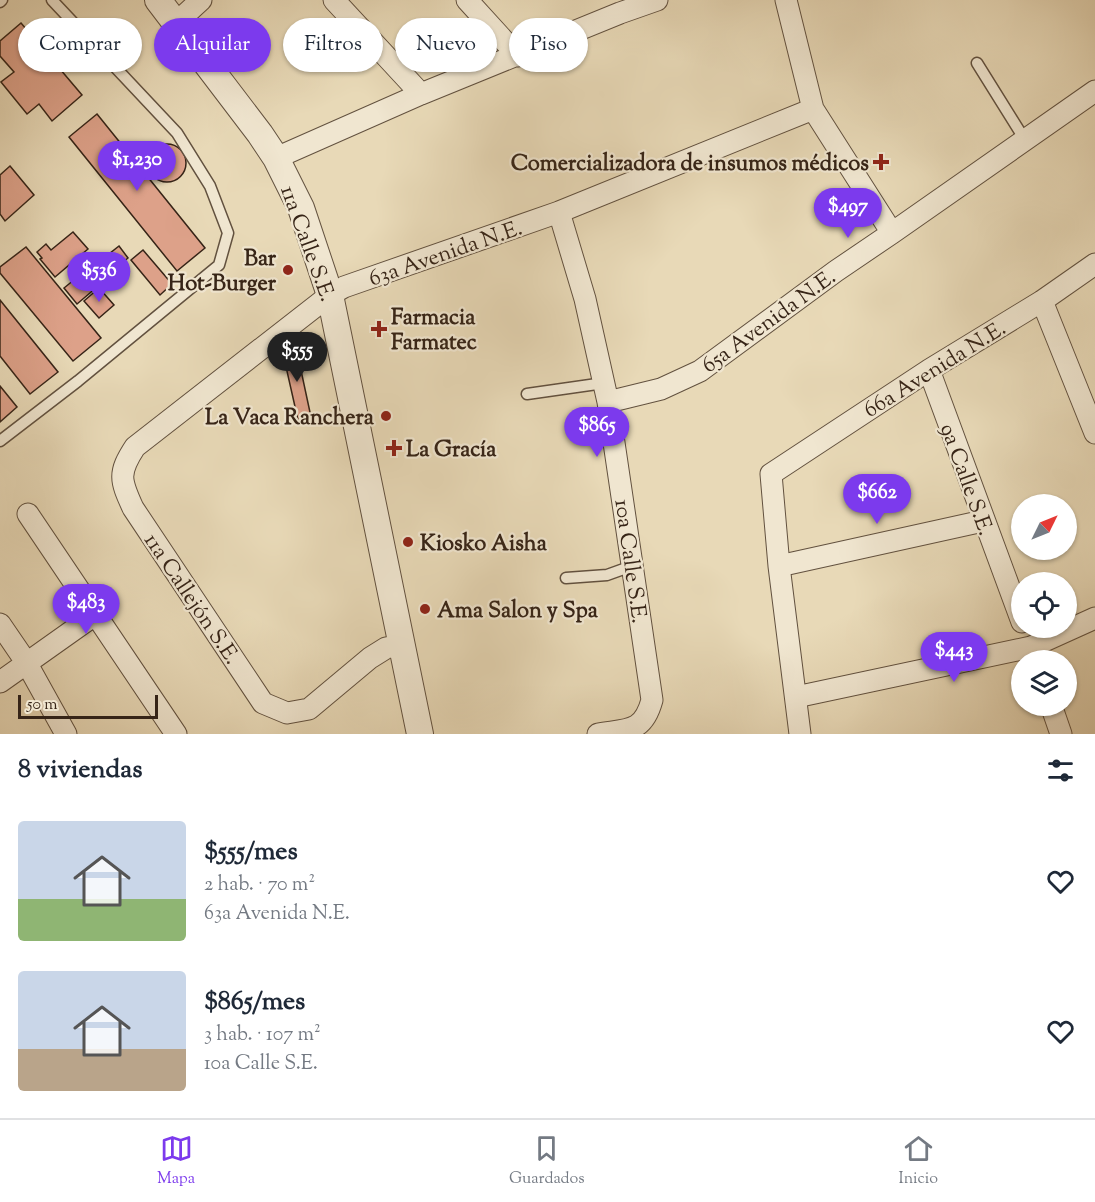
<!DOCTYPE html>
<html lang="es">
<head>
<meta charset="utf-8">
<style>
	body { margin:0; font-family:"Sorts Mill Goudy",serif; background:#f2f2f3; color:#1f2937; height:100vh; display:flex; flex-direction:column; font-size:22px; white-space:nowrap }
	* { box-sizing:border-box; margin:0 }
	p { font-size:20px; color:#747a83 }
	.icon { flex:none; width:33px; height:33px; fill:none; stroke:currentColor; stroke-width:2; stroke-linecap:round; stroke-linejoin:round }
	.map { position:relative; height:734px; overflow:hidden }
	.panel { display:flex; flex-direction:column; background:#fff; flex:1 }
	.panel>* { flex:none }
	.top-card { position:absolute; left:18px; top:18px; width:600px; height:54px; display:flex; gap:12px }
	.needle { width:39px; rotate:47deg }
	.fabs { position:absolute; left:1011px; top:494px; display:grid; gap:12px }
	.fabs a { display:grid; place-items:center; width:66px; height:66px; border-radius:50%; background:#fff; box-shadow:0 2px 4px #0004; font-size:30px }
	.scale { position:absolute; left:18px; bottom:15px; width:140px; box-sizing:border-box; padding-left:6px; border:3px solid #362417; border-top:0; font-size:16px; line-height:21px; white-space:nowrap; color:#362417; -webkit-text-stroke:4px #f0e6d0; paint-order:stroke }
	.price { position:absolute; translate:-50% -51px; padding:0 14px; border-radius:21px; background:#7c3aed; color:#fff; font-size:20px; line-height:39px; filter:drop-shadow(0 2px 3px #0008) }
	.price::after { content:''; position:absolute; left:50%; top:36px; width:18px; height:14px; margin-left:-9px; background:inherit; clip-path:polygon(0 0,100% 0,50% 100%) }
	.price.current { background:#222; color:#fff }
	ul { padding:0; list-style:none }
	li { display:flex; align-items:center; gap:18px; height:150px; padding:0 18px }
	li span { display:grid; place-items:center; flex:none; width:168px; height:120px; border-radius:6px; color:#555 }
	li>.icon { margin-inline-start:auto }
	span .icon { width:72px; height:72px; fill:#fffc; stroke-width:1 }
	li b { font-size:26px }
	h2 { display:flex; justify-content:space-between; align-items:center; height:72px; padding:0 18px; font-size:26px }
	.pill { padding:0 21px; border-radius:27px; background:#fff; box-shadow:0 2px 4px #0004; font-size:21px; line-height:54px }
	.pill.current { background:#7c3aed; color:#fff }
	.tab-bar { display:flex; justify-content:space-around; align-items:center; height:84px; border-top:2px solid #e0e1e3; background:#fff; font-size:16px; color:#747a83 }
	.tab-bar a { display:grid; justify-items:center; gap:3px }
	.tab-bar .current { color:#7c3aed }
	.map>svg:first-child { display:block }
	.building { fill:#dda189; stroke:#362417; stroke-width:1.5 }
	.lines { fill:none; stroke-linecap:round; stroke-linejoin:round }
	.service-casing { stroke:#62513f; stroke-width:13 }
	.minor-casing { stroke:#62513f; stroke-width:23 }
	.tertiary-casing { stroke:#62513f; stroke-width:28 }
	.service { stroke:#f0e6d0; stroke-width:10 }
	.minor { stroke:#f0e6d0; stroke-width:21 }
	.tertiary { stroke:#f0e6d0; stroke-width:26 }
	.poi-dot { fill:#8f2418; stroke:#f0e6d0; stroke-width:2 }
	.labels { text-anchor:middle; stroke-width:4.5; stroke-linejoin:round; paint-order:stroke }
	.poi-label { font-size:22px; font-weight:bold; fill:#362417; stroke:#f0e6d0; text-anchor:start }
	.street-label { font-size:22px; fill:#362417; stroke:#f0e6d0 }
</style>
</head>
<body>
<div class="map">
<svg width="1095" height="734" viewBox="0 0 1095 734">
	<rect width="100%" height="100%" fill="#e8d9b7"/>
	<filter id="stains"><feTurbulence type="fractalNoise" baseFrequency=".00333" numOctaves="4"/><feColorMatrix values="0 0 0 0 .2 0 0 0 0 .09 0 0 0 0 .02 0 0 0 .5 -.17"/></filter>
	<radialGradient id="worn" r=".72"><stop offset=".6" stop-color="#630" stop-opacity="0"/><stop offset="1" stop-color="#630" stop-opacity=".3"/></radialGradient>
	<path class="building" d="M21,23L82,95L52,121L39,104L27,114L1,82L14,72L0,56V41Z
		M97,114L205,248L177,271L69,137Z
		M148 163a19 19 0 1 1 38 0a19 19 0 1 1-38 0Z
		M10,166L34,195L5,221L0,214V175Z
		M73,232L88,249L55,277L40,259L42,258L37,252L46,244L51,250Z
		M119,246L128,258L105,277L95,265Z
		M26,247L101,338L73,361L0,273V267Z
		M143,250L172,284L160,295L131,260Z
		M91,266L104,281L77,304L64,288Z
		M99,288L114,305L99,318L84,301Z
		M0,300L58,372L30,394L0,356Z
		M296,347L311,417L298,420L282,349Z
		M0,386L17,407L0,422Z"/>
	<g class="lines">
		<defs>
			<path id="service" d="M0,2L2,0
				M977,63L1025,140
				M527,394L604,383
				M0,441L78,381L219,265L228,233L210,186L177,133L52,0
				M566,578L607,575L632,566"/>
			<path id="minor" d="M334,0L421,94
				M467,0L518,56
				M786,0L813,109L892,233
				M176,23L201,0
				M276,158L421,94L620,13L657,0
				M559,212L585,299L608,402L652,700C643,733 628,729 598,734
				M1042,301L1095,433
				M929,370L1022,622
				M608,402L661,389L700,371L836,271L892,233L1095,91
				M28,514L176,734
				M779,566L983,521
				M0,624L26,662L66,734
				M401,645L386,648L370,658L309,709L287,713L263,703L133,508C120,480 118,473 135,447L330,295L344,287L559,212L813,109
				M0,682L96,614
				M796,697L1031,647L1095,618
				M1051,705L1061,734
				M800,734L779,566L771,474L929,370L1042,301L1095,264"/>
			<path id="tertiary" d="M158,0L260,134L276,158L301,208L330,295L420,734"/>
		</defs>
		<use href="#service" class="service-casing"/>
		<use href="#minor" class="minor-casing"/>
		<use href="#tertiary" class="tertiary-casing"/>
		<use href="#service" class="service"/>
		<use href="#minor" class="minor"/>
		<use href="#tertiary" class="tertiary"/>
	</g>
	<g class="poi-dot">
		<path d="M878 153h6v6h6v6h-6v6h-6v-6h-6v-6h6z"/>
		<circle cx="288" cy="270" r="6"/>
		<path d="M376 320h6v6h6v6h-6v6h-6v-6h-6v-6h6z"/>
		<circle cx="386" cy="416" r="6"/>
		<path d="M391 439h6v6h6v6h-6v6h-6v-6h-6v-6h6z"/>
		<circle cx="408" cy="542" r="6"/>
		<circle cx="425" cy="609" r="6"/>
	</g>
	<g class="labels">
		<g class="poi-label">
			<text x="869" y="170" text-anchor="end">Comercializadora de insumos médicos</text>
			<text x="276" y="265" text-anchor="end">Bar<tspan x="276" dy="25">Hot-Burger</tspan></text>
			<text x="391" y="324">Farmacia<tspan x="391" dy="25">Farmatec</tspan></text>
			<text x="374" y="424" text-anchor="end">La Vaca Ranchera</text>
			<text x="406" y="456">La Gracía</text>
			<text x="420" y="550">Kiosko Aisha</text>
			<text x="437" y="617">Ama Salon y Spa</text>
		</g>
		<g class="street-label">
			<text transform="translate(309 243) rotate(70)" y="8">11a Calle S.E.</text>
			<text transform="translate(445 252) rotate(-19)" y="8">63a Avenida N.E.</text>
			<text transform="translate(768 320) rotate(-36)" y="8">65a Avenida N.E.</text>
			<text transform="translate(934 368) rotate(-32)" y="8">66a Avenida N.E.</text>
			<text transform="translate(968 479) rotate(70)" y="8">9a Calle S.E.</text>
			<text transform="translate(632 561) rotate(82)" y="8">10a Calle S.E.</text>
			<text transform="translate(193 598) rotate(56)" y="8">11a Callejón S.E.</text>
		</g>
	</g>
	<rect width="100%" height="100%" filter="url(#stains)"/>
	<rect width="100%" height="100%" fill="url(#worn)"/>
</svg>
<div class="fabs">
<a><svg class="needle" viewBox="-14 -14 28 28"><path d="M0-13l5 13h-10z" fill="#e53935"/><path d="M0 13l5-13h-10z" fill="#747a83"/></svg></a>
<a><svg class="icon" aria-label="locate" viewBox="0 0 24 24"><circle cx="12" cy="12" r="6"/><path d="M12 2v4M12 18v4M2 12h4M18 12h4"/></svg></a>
<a><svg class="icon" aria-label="layers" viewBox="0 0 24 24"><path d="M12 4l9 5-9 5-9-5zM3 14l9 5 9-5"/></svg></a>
</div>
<div class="scale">50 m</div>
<b class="price" style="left:137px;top:192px">$1,230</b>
<b class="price" style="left:848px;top:239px">$497</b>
<b class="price" style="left:99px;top:303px">$536</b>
<b class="price current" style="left:297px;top:383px">$555</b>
<b class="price" style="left:597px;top:458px">$865</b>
<b class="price" style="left:877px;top:525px">$662</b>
<b class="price" style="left:86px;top:635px">$483</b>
<b class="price" style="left:954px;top:683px">$443</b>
<div class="top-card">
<a class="pill">Comprar</a>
<a class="pill current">Alquilar</a>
<a class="pill">Filtros</a>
<a class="pill">Nuevo</a>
<a class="pill">Piso</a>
</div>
</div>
<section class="panel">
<h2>8 viviendas<svg class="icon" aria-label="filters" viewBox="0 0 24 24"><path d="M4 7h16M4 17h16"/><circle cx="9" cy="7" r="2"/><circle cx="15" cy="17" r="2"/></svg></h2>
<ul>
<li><span style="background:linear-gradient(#c9d6e8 65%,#8fb573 0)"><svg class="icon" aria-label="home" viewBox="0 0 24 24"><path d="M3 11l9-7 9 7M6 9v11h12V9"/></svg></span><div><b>$555/mes</b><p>2 hab. · 70 m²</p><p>63a Avenida N.E.</p></div><svg class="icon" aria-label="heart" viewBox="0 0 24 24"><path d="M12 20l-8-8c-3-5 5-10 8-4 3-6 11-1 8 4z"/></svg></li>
<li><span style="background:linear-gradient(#c9d6e8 65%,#b9a48a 0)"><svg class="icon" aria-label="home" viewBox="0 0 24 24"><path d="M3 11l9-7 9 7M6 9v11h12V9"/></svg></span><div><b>$865/mes</b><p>3 hab. · 107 m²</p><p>10a Calle S.E.</p></div><svg class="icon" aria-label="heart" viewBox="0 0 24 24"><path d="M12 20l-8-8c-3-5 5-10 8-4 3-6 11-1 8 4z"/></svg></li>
</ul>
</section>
<nav class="tab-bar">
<a class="current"><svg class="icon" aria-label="map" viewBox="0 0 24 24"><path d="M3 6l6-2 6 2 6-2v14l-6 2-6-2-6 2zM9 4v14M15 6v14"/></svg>Mapa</a>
<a><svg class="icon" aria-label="saved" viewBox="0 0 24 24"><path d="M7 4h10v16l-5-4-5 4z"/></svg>Guardados</a>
<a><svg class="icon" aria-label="home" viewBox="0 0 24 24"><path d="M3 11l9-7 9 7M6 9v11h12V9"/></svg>Inicio</a>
</nav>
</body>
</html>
